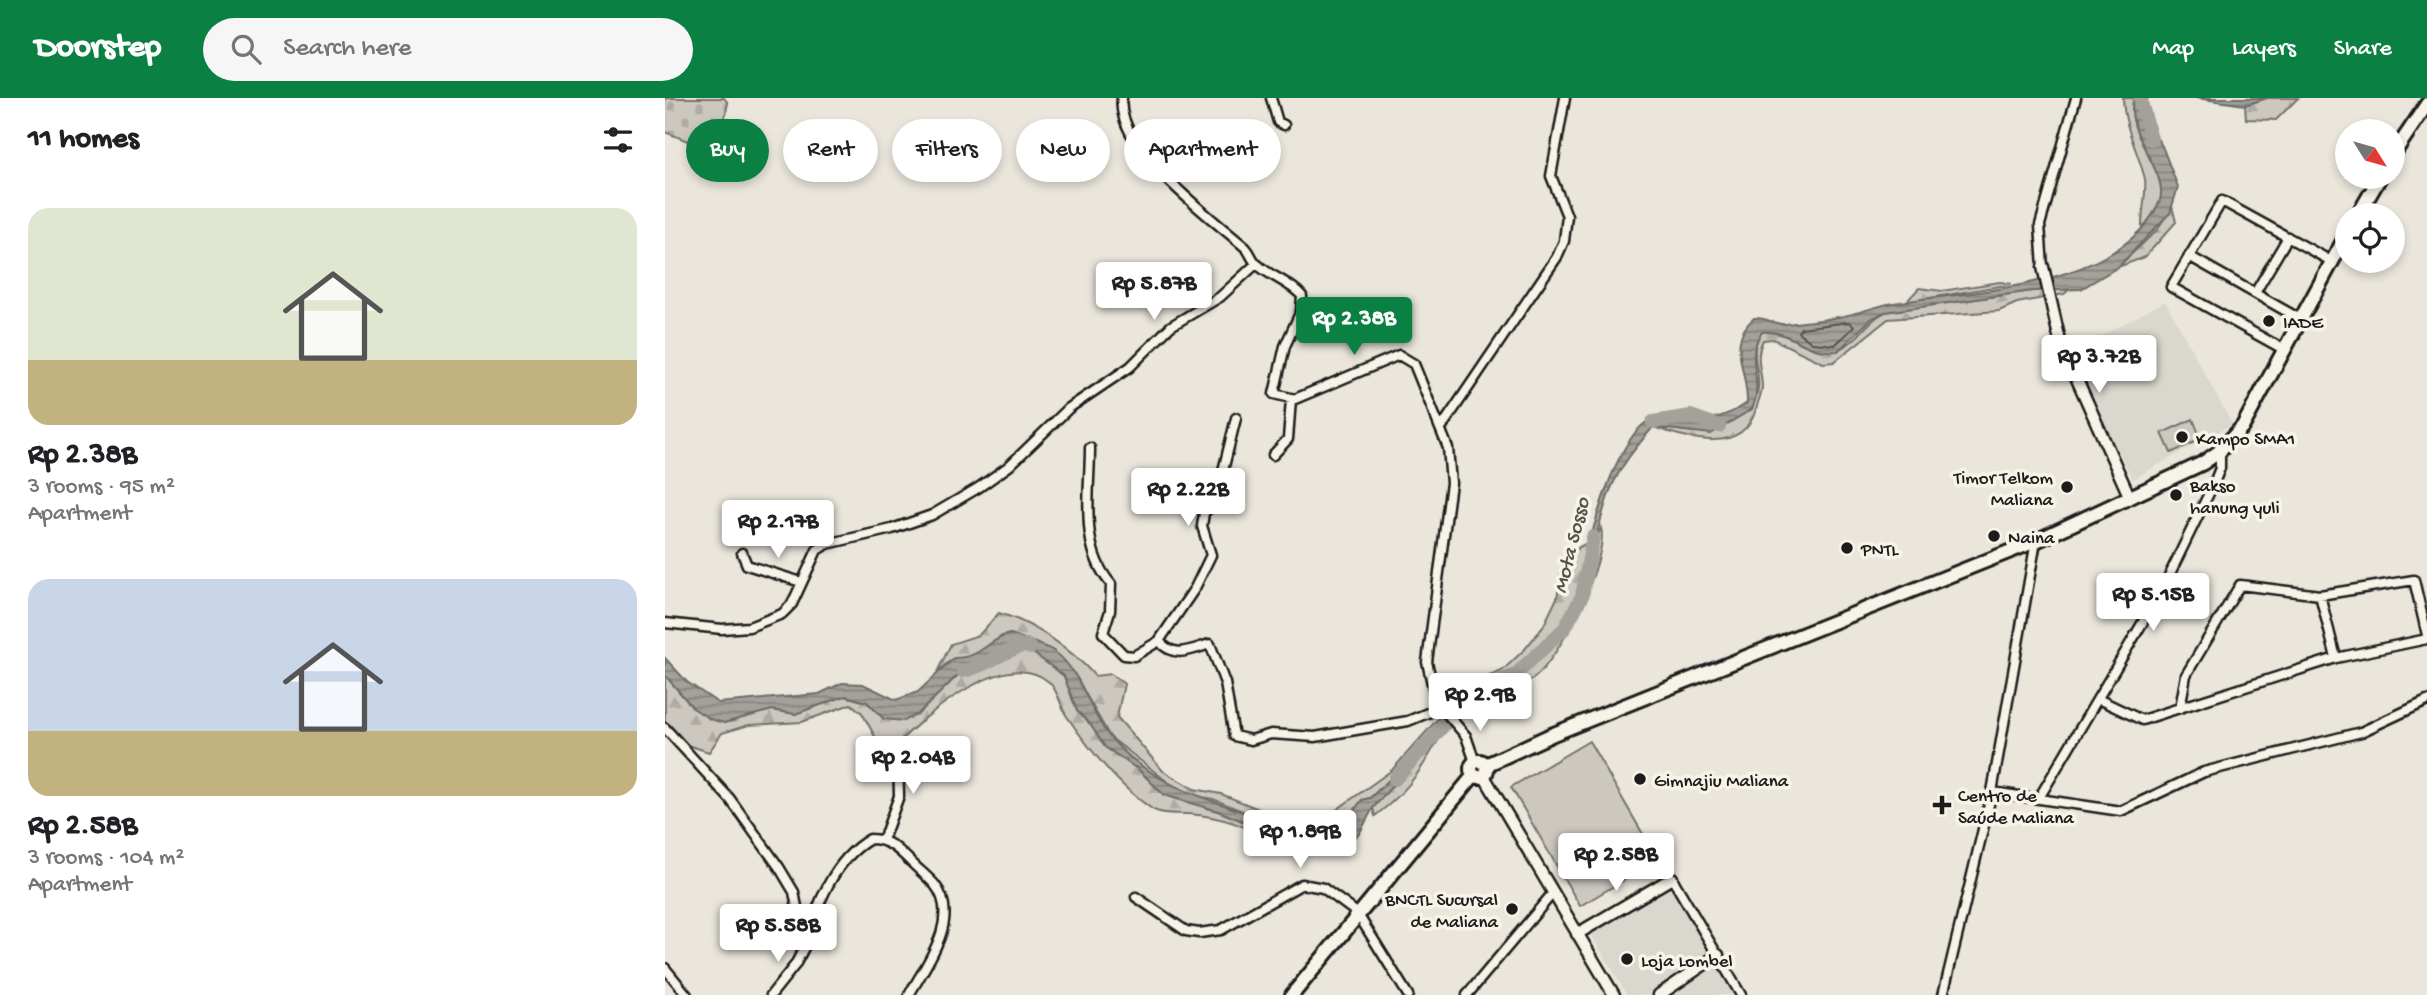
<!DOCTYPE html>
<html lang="en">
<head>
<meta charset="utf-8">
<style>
	body { margin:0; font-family:"Gochi Hand",sans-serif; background:#f6f6f6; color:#202124; height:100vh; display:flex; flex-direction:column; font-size:26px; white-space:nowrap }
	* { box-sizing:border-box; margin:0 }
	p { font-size:23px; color:#757577 }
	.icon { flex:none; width:38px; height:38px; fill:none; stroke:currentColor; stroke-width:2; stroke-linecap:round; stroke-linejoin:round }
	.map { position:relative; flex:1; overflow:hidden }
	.details { display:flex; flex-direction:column; background:#fff; width:665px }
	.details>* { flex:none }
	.guide { position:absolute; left:21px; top:21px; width:665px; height:63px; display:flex; gap:14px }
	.needle { width:46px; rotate:127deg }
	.tools { position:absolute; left:1670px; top:21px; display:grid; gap:14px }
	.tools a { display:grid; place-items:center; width:70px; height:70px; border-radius:50%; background:#fff; box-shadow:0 4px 10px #0003; font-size:35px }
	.price { position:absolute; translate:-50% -60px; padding:0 16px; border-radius:7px; background:#fff; color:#222; font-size:23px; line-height:46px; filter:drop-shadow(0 2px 4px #0008) }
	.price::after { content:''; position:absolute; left:50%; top:42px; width:21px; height:16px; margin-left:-10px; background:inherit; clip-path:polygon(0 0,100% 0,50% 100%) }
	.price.selected { background:#0b8043; color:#fff }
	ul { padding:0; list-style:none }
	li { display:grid; align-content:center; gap:14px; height:371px; padding:0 28px }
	li span { display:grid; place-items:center; height:217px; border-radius:21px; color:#555 }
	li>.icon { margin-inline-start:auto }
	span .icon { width:126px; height:126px; fill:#fffc; stroke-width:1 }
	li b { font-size:30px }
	h2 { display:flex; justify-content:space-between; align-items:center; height:84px; padding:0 28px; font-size:30px }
	.chip { padding:0 24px; border-radius:32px; background:#fff; box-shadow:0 4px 10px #0003; font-size:24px; line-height:63px }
	.chip.selected { background:#0b8043; color:#fff }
	header { display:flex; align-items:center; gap:42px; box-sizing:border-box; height:98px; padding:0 35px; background:#0b8043; color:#fff }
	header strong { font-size:33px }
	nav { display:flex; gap:38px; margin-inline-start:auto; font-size:24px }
	.search { width:490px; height:63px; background:#f6f6f6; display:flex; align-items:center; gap:18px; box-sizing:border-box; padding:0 24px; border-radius:38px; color:#757577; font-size:26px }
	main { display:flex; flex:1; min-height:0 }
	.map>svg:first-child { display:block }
	.built { fill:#dad7ce }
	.grass { fill:#ccc8c0; stroke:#74726e; stroke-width:2 }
	.forest { fill:url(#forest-firs); stroke:#74726e; stroke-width:2 }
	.cemetery { fill:url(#cemetery-stones); stroke:#74726e; stroke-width:2 }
	.water { fill:url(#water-rules); stroke:#6d6c68; stroke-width:2 }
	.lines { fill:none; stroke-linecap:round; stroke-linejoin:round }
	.shore { stroke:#52514e; stroke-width:2 }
	.river { stroke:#a3a19a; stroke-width:14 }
	.minor-casing { stroke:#1c1c1c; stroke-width:13 }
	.tertiary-casing { stroke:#1c1c1c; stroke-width:15 }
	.primary-casing { stroke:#1c1c1c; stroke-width:18 }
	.minor { stroke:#f7f3e8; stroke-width:8 }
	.tertiary { stroke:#f7f3e8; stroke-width:10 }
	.primary { stroke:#f7f3e8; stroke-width:12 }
	.poi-dot { fill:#1c1c1c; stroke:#f7f3e8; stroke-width:2.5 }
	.labels { text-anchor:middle; stroke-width:7; stroke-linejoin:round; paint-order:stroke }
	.poi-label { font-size:19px; fill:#1c1c1c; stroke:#f7f3e8; text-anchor:start }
	.water-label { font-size:21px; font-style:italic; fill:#52514e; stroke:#f7f3e8 }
</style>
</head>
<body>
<header>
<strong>Doorstep</strong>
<div class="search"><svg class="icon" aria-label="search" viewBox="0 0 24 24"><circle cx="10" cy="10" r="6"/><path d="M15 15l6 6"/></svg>Search here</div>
<nav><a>Map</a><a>Layers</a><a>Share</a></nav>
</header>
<main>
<section class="details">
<h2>11 homes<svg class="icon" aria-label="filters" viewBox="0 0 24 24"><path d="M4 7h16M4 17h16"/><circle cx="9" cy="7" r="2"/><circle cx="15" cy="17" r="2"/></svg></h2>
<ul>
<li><span style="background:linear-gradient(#dfe7d0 70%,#c2b280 0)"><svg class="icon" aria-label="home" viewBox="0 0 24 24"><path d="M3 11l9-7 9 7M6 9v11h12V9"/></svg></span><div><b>Rp 2.38B</b><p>3 rooms · 95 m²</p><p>Apartment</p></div></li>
<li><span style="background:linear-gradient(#c9d6e8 70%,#c2b280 0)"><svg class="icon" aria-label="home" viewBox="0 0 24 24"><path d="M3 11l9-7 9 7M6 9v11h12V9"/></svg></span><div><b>Rp 2.58B</b><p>3 rooms · 104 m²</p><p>Apartment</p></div></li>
</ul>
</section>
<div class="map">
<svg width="1762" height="897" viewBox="0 0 1762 897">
	<defs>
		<pattern id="forest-firs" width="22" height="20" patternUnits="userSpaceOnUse" patternTransform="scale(1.75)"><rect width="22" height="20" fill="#ccc8c0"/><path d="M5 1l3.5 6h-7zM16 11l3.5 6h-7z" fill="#afaba4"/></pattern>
		<pattern id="cemetery-stones" width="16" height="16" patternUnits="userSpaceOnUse" patternTransform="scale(1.75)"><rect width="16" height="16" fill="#ccc8c0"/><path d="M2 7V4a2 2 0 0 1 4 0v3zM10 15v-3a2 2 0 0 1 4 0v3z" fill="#afaba4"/></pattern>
		<pattern id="water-rules" width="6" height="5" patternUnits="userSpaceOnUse" patternTransform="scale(1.75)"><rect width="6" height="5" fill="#a3a19a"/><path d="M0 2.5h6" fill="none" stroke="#84827d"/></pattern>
	</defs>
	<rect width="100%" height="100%" fill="#eae6dc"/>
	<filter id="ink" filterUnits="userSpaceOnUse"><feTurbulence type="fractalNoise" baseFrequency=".0143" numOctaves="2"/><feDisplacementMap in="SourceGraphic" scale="14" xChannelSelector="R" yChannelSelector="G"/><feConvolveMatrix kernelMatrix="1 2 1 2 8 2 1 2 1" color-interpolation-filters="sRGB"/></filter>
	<g filter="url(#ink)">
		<path class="built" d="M1500,203L1567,326L1468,381L1401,258Z
			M1003,785L1069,897H962L924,833Z"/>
		<path class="grass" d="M1458,0H1469C1457,36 1505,71 1495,104C1492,113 1482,124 1477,132C1476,117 1482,93 1480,81C1473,53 1459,30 1458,0Z
			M1528,321L1536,341L1506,355L1497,335Z
			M924,643L993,762L915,808L846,689Z"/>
		<path class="forest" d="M1602,0H1633L1611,22L1581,21L1580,7Z
			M1507,108L1511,124L1480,159L1453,169L1492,132Z
			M1335,184L1347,186L1241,204L1254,190L1277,193Z
			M1405,191L1399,196L1352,205L1334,213L1223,221L1169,264L1158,265L1108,241L1098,242C1089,260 1097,271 1097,290C1096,297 1093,304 1091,311C1077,359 1022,340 988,329L1027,334L1087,311C1089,304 1093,296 1093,289C1095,267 1082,255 1097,234C1129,231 1151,268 1183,246C1198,236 1202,223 1220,214L1367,193Z
			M936,430C944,461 894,562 868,581C859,587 848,589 838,593C824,600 804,610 792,620C774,636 766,657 752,676C741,692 726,706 710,718L708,710L740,673L741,666L705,700L697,702L675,731L653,739L614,728L548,701L527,697L504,685L445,639L416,588L363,544L345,536L337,538L305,560H289L272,574L286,546L314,537L334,515C369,525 406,551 430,578L446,576L459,586L452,619L498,673L529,691L556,696L617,720L667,715L727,672L788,604L812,583L837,573L860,551L878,529L892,500L897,469L914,449L924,444L921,463Z
			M342,549L368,554L399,578L412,613L425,626L440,649L474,672L499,697L553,713L644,750L633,753L610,751C591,728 553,718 523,716C513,715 496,717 487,711C453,688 424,651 401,617C395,607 393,592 384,584C342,547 261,616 231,647L213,644L197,615L186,606L137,624L84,627L57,635L44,654L19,646L0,623V577L28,610L59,625L107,612L130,616L180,598L202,604L219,621L253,616L293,577L311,574L327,557Z"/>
		<path class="cemetery" d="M0,0H59L63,5L56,37L38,49L0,34Z"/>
		<path class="water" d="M1469,0H1483L1476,16L1497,48L1513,89L1505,115L1453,169L1416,191L1367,193L1220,214L1206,221L1173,253C1141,257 1126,231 1097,234C1078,260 1100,282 1087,311L1046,336L988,329C971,349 955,368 945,393C935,418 933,442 920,466C926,434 955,322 995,319C1000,319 1005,321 1010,322C1035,325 1062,320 1082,305C1083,271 1060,245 1089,220C1101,219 1110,227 1120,226C1140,224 1163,222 1183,217C1200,213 1217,206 1235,204C1312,193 1456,188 1494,105C1507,75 1457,36 1469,0Z
			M1531,0H1602L1580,7Z
			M346,536C359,542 379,546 390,554C418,576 424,614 445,639C460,657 484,674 504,685C517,693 644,739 654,738C676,736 685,717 697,702L705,700L742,665L740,673L708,710L694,736L672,753L644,750L553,713L499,697L474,672L440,649L425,626L412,613L399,578L368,555L342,549L327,557L311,574L293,577L253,616L239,623L219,621L202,604L180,598L130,616L107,612L59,625L45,621L28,610L0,577V560L22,584L53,605L154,596L177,585L198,586L231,602L253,594L289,560C318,560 322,541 346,536Z"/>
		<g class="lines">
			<path class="shore" d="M1185,224L1189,229L1170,247L1147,245L1133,234L1136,230Z"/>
			<path class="river" d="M1475,0L1486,41
				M988,324L1026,318L1054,328
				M298,573C323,568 336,553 361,547L365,550
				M730,681L789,616L827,587L850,577L900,530L917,498L928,439
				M599,725L617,740L643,744"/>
			<defs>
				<path id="minor" d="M457,0C449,49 548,121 581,150C586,155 587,163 593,167C606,179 625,184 637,198L636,213L620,248L609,296L630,301L734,257L749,266L783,350L786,385L762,564L771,603L801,638L810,664
					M606,0L613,24L619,27
					M1524,158L1635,221
					M1378,169L1375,127L1411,0
					M1590,195L1623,139
					M1618,251L1506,189L1557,103L1666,163
					M776,330L892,159L899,143L902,118L886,78L900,0
					M425,350C425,396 414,449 446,486L445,513L438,535L459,557L469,558L494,543C509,561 525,552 545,546L560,585L569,638L586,642L606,636L650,639L743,623L775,610
					M608,357L623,341L626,301
					M77,455L82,467L136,484
					M1655,497L1671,560
					M0,525L57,531L84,529L117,516L127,506L152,452L162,446L227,431L267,417L313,390L344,368L404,310L465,269L506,228L555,199L591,166
					M494,543L530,490L546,457L537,428L539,415L545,409L555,385L571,320
					M1433,601L1477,622L1671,560L1762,541
					M1515,610L1521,577L1575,487L1655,497L1749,482L1762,537
					M0,630L65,701L114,769L129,794L140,848C151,809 168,762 205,741C224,741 234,752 246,764C254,772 263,779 270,787C297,821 260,868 244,897
					M1327,694L1456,713L1539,674L1696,634L1762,603
					M1374,700L1498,490L1549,385L1555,370V353
					M218,742L234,698L233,651
					M1007,780L1076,897
					M471,799L521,833L534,835L556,832L637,786L658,790L692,815L743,897
					M0,870L22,897
					M106,897L130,867L140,848
					M802,897L887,796
					M1278,897L1327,694L1371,443"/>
				<path id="tertiary" d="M1378,169L1395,243L1465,400
					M819,678L949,897
					M912,836L1007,780
					M994,897L1053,857"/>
				<path id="primary" d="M1727,58L1762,6
					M1693,117L1715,79
					M806 671a8 8 0 1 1 16 0a8 8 0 1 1-16 0Z
					M821,667L886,637L1371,443L1538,365L1555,353L1578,328L1682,136
					M627,897L809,677"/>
			</defs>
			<use href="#minor" class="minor-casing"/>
			<use href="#tertiary" class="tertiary-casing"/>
			<use href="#primary" class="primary-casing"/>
			<use href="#minor" class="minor"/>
			<use href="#tertiary" class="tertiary"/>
			<use href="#primary" class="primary"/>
		</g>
	</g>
	<g class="poi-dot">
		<circle cx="1604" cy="223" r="7"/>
		<circle cx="1517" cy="339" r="7"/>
		<circle cx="1402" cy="389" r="7"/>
		<circle cx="1511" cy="397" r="7"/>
		<circle cx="1329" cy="438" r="7"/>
		<circle cx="1182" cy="450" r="7"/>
		<circle cx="975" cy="681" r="7"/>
		<path d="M1273.5 696.5h7v7h7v7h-7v7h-7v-7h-7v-7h7z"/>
		<circle cx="847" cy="811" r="7"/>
		<circle cx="962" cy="861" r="7"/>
	</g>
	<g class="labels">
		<g class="poi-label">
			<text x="1618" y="230">IADE</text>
			<text x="1531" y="346">Kampo SMA1</text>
			<text x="1388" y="385" text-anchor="end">Timor Telkom<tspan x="1388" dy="22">Maliana</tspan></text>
			<text x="1525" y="393">Bakso<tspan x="1525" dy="22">hanung yuli</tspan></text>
			<text x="1343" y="445">Naina</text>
			<text x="1196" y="457">PNTL</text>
			<text x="989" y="688">Gimnajiu Maliana</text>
			<text x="1293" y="703">Centro de<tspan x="1293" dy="22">Saúde Maliana</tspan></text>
			<text x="833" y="807" text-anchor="end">BNCTL Sucursal<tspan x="833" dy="22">de Maliana</tspan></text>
			<text x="976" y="868">Loja Lombel</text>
		</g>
		<g class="water-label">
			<text transform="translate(905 447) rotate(-76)" y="7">Mota Sosso</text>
		</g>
	</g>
</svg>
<div class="tools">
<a><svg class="needle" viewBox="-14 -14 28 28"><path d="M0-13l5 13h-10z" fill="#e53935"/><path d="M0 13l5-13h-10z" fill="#757577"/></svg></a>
<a><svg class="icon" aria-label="locate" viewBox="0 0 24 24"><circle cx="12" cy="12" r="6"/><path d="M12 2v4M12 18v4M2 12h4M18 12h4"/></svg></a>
</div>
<b class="price" style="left:489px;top:224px">Rp 5.87B</b>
<b class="price selected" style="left:689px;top:259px">Rp 2.38B</b>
<b class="price" style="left:1434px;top:297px">Rp 3.72B</b>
<b class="price" style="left:523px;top:430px">Rp 2.22B</b>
<b class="price" style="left:113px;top:462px">Rp 2.17B</b>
<b class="price" style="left:1488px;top:535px">Rp 5.15B</b>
<b class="price" style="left:815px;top:635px">Rp 2.9B</b>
<b class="price" style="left:248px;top:698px">Rp 2.04B</b>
<b class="price" style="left:635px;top:772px">Rp 1.89B</b>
<b class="price" style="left:951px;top:795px">Rp 2.58B</b>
<b class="price" style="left:113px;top:866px">Rp 5.58B</b>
<div class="guide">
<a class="chip selected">Buy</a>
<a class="chip">Rent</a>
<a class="chip">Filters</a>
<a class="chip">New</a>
<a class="chip">Apartment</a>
</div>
</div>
</main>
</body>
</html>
